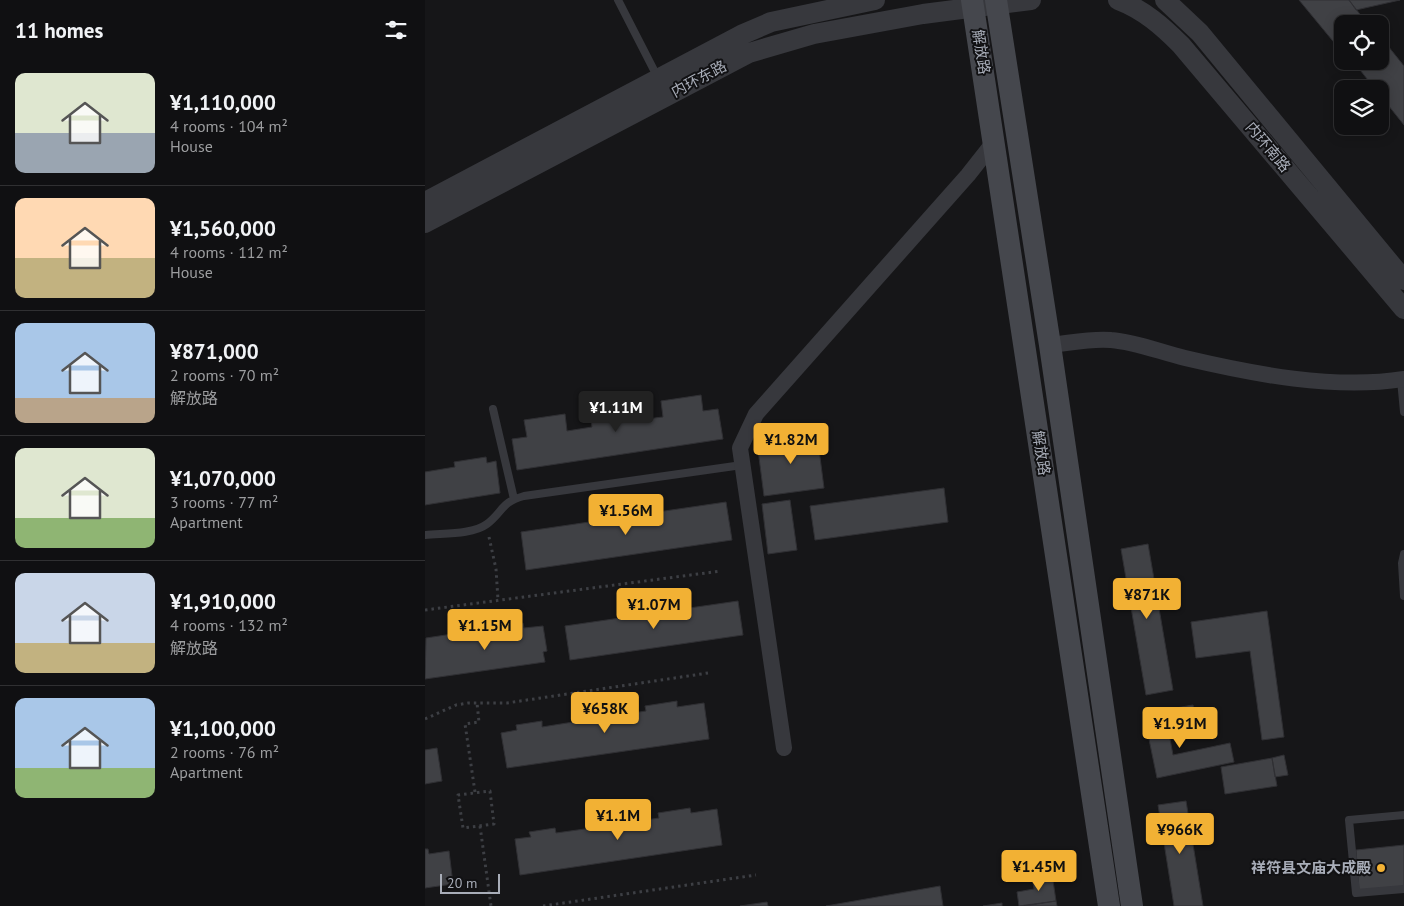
<!DOCTYPE html>
<html lang="en">
<head>
<meta charset="utf-8">
<style>
	body { margin:0; font-family:"PT Sans","Noto Sans SC",sans-serif; background:#19191b; color:#f1f3f6; height:100vh; display:flex; flex-direction:column; font-size:19px; white-space:nowrap }
	* { box-sizing:border-box; margin:0 }
	p { font-size:16px; color:#9c9d9f }
	.icon { flex:none; width:28px; height:28px; fill:none; stroke:currentColor; stroke-width:2; stroke-linecap:round; stroke-linejoin:round }
	.map { position:relative; flex:1; overflow:hidden }
	.panel { display:flex; flex-direction:column; background:#101012; width:425px }
	.panel>* { flex:none }
	.fabs { position:absolute; left:909px; top:15px; display:grid; gap:10px }
	.fabs a { display:grid; place-items:center; width:55px; height:55px; border-radius:10px; background:#101012; box-shadow:0 2px 12px #0003,0 0 0 1px #303032; font-size:25px }
	.scale { position:absolute; left:15px; bottom:12px; width:60px; box-sizing:border-box; padding-left:5px; border:2px solid #a8adb8; border-top:0; font-size:14px; line-height:18px; white-space:nowrap; color:#a8adb8; -webkit-text-stroke:4px #111113; paint-order:stroke }
	.price { position:absolute; translate:-50% -42px; padding:0 11px; border-radius:5px; background:#f2b134; color:#111; font-size:16px; line-height:32px; filter:drop-shadow(0 1px 2px #0008) }
	.price::after { content:''; position:absolute; left:50%; top:30px; width:15px; height:11px; margin-left:-8px; background:inherit; clip-path:polygon(0 0,100% 0,50% 100%) }
	.price.on { background:#222; color:#fff }
	ul { padding:0; list-style:none }
	li { display:flex; align-items:center; gap:15px; height:125px; padding:0 15px }
	li+li { border-top:1px solid #303032 }
	li span { display:grid; place-items:center; flex:none; width:140px; height:100px; border-radius:10px; color:#555 }
	li>.icon { margin-inline-start:auto }
	span .icon { width:60px; height:60px; fill:#fffc; stroke-width:1 }
	li b { font-size:21px }
	h2 { display:flex; justify-content:space-between; align-items:center; height:60px; padding:0 15px; font-size:21px }
	main { display:flex; flex:1; min-height:0 }
	.map>svg:first-child { display:block }
	.building { fill:#404145; stroke:#303034 }
	.lines { fill:none; stroke-linecap:round; stroke-linejoin:round }
	.path { stroke:#3d3f44; stroke-width:3; stroke-dasharray:2.5 4; stroke-linecap:butt }
	.service { stroke:#37383d; stroke-width:8 }
	.minor { stroke:#37383d; stroke-width:16 }
	.tertiary { stroke:#37383d; stroke-width:20 }
	.secondary { stroke:#45474d; stroke-width:22 }
	.poi-dot { fill:#f2b134; stroke:#111113; stroke-width:2 }
	.labels { text-anchor:middle; stroke-width:4; stroke-linejoin:round; paint-order:stroke }
	.street-label { font-size:15px; fill:#a8adb8; stroke:#111113 }
	.poi-label { font-size:15px; font-weight:bold; fill:#a8adb8; stroke:#111113; text-anchor:end }
</style>
</head>
<body>
<main>
<section class="panel">
<h2>11 homes<svg class="icon" aria-label="filters" viewBox="0 0 24 24"><path d="M4 7h16M4 17h16"/><circle cx="9" cy="7" r="2"/><circle cx="15" cy="17" r="2"/></svg></h2>
<ul>
<li><span style="background:linear-gradient(#dfe7d0 60%,#9aa5b1 0)"><svg class="icon" aria-label="home" viewBox="0 0 24 24"><path d="M3 11l9-7 9 7M6 9v11h12V9"/></svg></span><div><b>¥1,110,000</b><p>4 rooms · 104 m²</p><p>House</p></div></li>
<li><span style="background:linear-gradient(#ffd9b3 60%,#c2b280 0)"><svg class="icon" aria-label="home" viewBox="0 0 24 24"><path d="M3 11l9-7 9 7M6 9v11h12V9"/></svg></span><div><b>¥1,560,000</b><p>4 rooms · 112 m²</p><p>House</p></div></li>
<li><span style="background:linear-gradient(#a9c7e8 75%,#b9a48a 0)"><svg class="icon" aria-label="home" viewBox="0 0 24 24"><path d="M3 11l9-7 9 7M6 9v11h12V9"/></svg></span><div><b>¥871,000</b><p>2 rooms · 70 m²</p><p>解放路</p></div></li>
<li><span style="background:linear-gradient(#dfe7d0 70%,#8fb573 0)"><svg class="icon" aria-label="home" viewBox="0 0 24 24"><path d="M3 11l9-7 9 7M6 9v11h12V9"/></svg></span><div><b>¥1,070,000</b><p>3 rooms · 77 m²</p><p>Apartment</p></div></li>
<li><span style="background:linear-gradient(#c9d6e8 70%,#c2b280 0)"><svg class="icon" aria-label="home" viewBox="0 0 24 24"><path d="M3 11l9-7 9 7M6 9v11h12V9"/></svg></span><div><b>¥1,910,000</b><p>4 rooms · 132 m²</p><p>解放路</p></div></li>
<li><span style="background:linear-gradient(#a9c7e8 70%,#8fb573 0)"><svg class="icon" aria-label="home" viewBox="0 0 24 24"><path d="M3 11l9-7 9 7M6 9v11h12V9"/></svg></span><div><b>¥1,100,000</b><p>2 rooms · 76 m²</p><p>Apartment</p></div></li>
</ul>
</section>
<div class="map">
<svg width="979" height="906" viewBox="0 0 979 906">
	<rect width="100%" height="100%" fill="#161618"/>
	<path class="building" d="M874,0H924L941,22L939,24H918V41L912,46Z
		M924,0H975L931,10Z
		M955,36L979,66V125L955,95V89H950L928,61H955Z
		M276,395L278,411L293,409L298,439L92,470L87,439L102,437L99,420L140,414L142,431L167,427L165,411L211,404L213,420L238,417L236,401Z
		M392,434L399,488L339,496L332,442Z
		M61,457L62,463L71,461L75,493L0,505V472L30,467L29,462Z
		M519,488L523,522L390,540L385,506Z
		M365,500L372,550L343,554L337,504Z
		M301,502L307,540L101,570L96,532Z
		M723,544L748,690L721,695L696,549Z
		M313,601L318,635L145,660L140,626Z
		M842,611L859,737L837,740L825,651L771,658L766,622Z
		M98,623L99,628L118,626L122,651L118,652L120,662L0,679L1,638L34,633L35,638L67,633V628Z
		M252,701V707L279,703L284,739L82,768L76,733L92,730L91,725L117,721V727L161,720V715L187,712V716L221,711L220,706Z
		M768,705L772,727L750,732L745,709Z
		M745,709L749,727L743,728L748,755L805,743L809,762L732,778L719,715Z
		M12,748L17,781L0,784V750Z
		M859,755L863,775L850,777L847,758Z
		M847,758L852,786L800,794L796,767Z
		M761,801L778,906H749L733,805Z
		M265,808L266,813L292,809L297,845L95,875L90,839L106,837L104,832L130,828L131,833L174,827V822L200,818L201,823L234,818L233,813Z
		M979,845V886L934,890L931,850Z
		M0,849H3L4,854L24,851L28,884L0,888Z
		M627,874L631,901L594,906L592,892L609,889L607,877Z
		M515,886L518,906H401Z
		M631,901L632,906H600Z
		M342,902L343,906H315Z
		M577,903V906H558Z"/>
	<g class="lines">
		<path class="path" d="M64,537L71,569L73,600
			M0,610L296,571
			M0,719L31,705L43,703H82L283,673
			M65,791L69,824L38,828L33,795Z
			M50,792L40,724L54,722L52,703
			M55,826L66,906
			M118,906L331,875"/>
		<path class="service" d="M193,0L233,78
			M976,380L979,412
			M68,409L89,499
			M0,535C18,533 47,535 62,524C78,512 76,502 99,496L317,465
			M979,554L977,563L979,596
			M979,815L924,820L931,893L979,889"/>
		<path class="minor" d="M625,345C645,343 667,338 686,340C711,342 735,352 760,358C828,374 909,390 979,379
			M359,748L315,448L331,414L543,175L569,142"/>
		<path class="tertiary" d="M693,0C719,10 737,26 756,45L979,309
			M740,0L775,33L979,280
			M0,202L316,35L346,22L450,0
			M0,223L324,53L389,34L498,14L606,0"/>
		<path class="secondary" d="M547,0L684,906
			M571,0L625,345L707,906"/>
	</g>
	<circle class="poi-dot" cx="956" cy="868" r="5"/>
	<g class="labels">
		<g class="street-label">
			<text transform="translate(556 52) rotate(81)" y="5">解放路</text>
			<text transform="translate(274 79) rotate(-28)" y="5">内环东路</text>
			<text transform="translate(843 147) rotate(50)" y="5">内环南路</text>
			<text transform="translate(616 453) rotate(81)" y="5">解放路</text>
		</g>
		<g class="poi-label">
			<text x="946" y="873">祥符县文庙大成殿</text>
		</g>
	</g>
</svg>
<div class="fabs">
<a><svg class="icon" aria-label="locate" viewBox="0 0 24 24"><circle cx="12" cy="12" r="6"/><path d="M12 2v4M12 18v4M2 12h4M18 12h4"/></svg></a>
<a><svg class="icon" aria-label="layers" viewBox="0 0 24 24"><path d="M12 4l9 5-9 5-9-5zM3 14l9 5 9-5"/></svg></a>
</div>
<div class="scale">20 m</div>
<b class="price on" style="left:191px;top:433px">¥1.11M</b>
<b class="price" style="left:366px;top:465px">¥1.82M</b>
<b class="price" style="left:201px;top:536px">¥1.56M</b>
<b class="price" style="left:722px;top:620px">¥871K</b>
<b class="price" style="left:229px;top:630px">¥1.07M</b>
<b class="price" style="left:60px;top:651px">¥1.15M</b>
<b class="price" style="left:180px;top:734px">¥658K</b>
<b class="price" style="left:755px;top:749px">¥1.91M</b>
<b class="price" style="left:193px;top:841px">¥1.1M</b>
<b class="price" style="left:755px;top:855px">¥966K</b>
<b class="price" style="left:614px;top:892px">¥1.45M</b>
</div>
</main>
</body>
</html>
